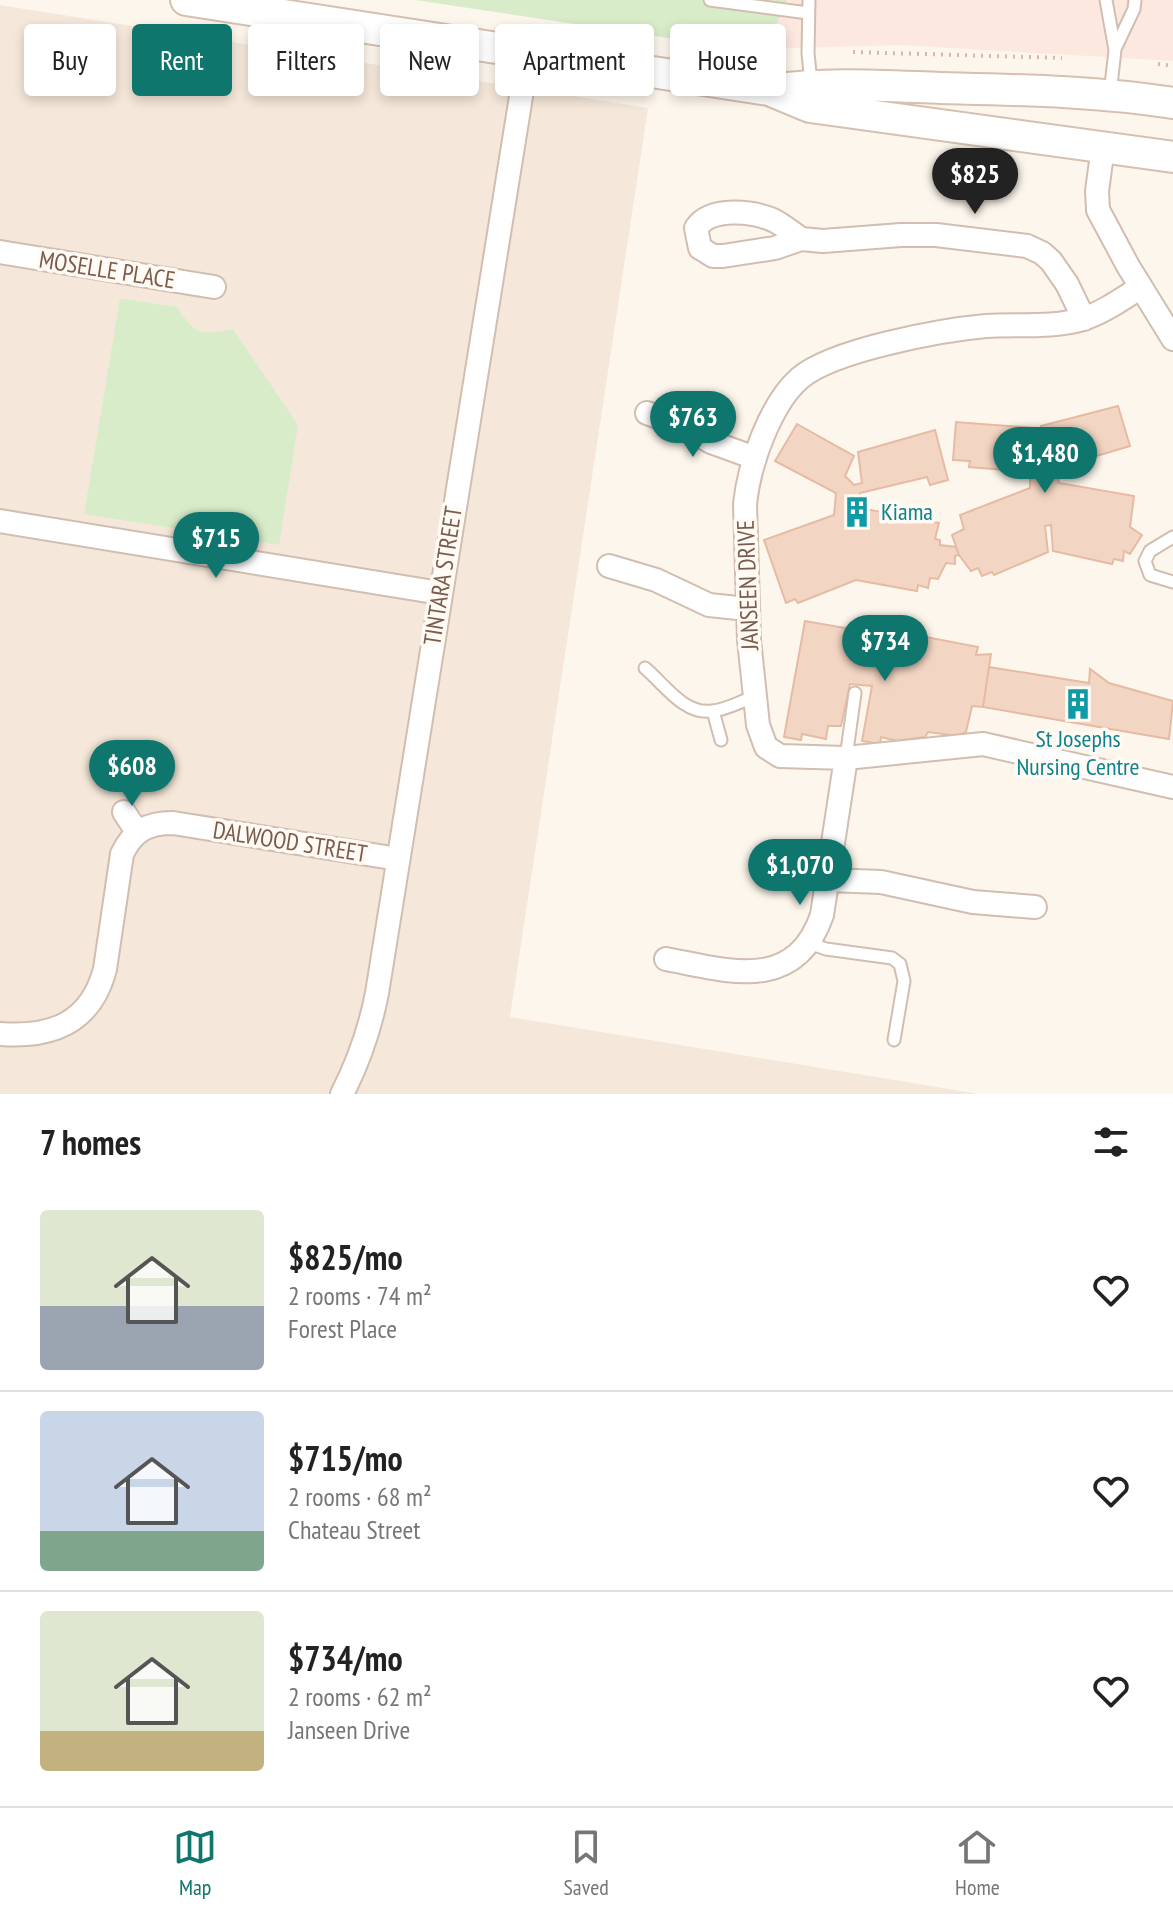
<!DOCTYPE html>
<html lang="en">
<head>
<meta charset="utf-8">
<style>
	body { margin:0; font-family:"PT Sans Narrow",sans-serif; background:#f6f6f6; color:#222; height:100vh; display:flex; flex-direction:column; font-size:30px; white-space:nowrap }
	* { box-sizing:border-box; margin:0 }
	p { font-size:26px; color:#767676 }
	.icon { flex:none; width:44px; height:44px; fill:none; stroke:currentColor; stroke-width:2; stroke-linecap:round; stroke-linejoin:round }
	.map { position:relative; height:1094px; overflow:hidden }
	.details { display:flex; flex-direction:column; background:#fff; flex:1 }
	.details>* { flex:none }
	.banner { position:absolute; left:24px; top:24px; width:1126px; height:72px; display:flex; gap:16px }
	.price { position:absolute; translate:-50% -68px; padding:0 18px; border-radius:28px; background:#0f766e; color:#fff; font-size:26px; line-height:52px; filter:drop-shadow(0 2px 4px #0008) }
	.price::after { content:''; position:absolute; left:50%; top:48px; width:24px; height:18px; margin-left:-12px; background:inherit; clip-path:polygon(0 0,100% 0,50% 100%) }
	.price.selected { background:#222; color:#fff }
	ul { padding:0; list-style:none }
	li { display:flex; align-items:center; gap:24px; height:200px; padding:0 40px }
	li+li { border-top:2px solid #e0e0e0 }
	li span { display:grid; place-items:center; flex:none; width:224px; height:160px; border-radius:8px; color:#555 }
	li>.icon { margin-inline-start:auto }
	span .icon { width:96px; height:96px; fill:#fffc; stroke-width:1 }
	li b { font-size:34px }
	h2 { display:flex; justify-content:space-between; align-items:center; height:96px; padding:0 40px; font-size:34px }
	.pill { padding:0 28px; border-radius:8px; background:#fff; box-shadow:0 4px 12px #0003; font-size:28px; line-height:72px }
	.pill.selected { background:#0f766e; color:#fff }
	.menu { display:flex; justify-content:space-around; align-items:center; height:112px; border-top:2px solid #e0e0e0; background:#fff; font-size:22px; color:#767676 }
	.menu a { display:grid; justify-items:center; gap:4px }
	.menu .selected { color:#0f766e }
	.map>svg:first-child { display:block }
	.residential { fill:#f5e8da; fill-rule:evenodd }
	.commercial { fill:#fde8e0 }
	.green { fill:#d8ecc9 }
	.building { fill:#f3d5c3; stroke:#e6bba3; stroke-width:2 }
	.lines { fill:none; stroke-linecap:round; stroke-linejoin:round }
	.lane-casing { stroke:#d1beb0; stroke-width:15 }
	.street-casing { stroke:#d1beb0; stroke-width:26 }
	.secondary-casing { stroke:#d6c0b0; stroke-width:34 }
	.path { stroke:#d9b8a5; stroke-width:4; stroke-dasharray:2 6; stroke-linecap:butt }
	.lane { stroke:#fff; stroke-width:11 }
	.street { stroke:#fff; stroke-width:22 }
	.secondary { stroke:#fff; stroke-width:30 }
	.labels { text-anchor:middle; stroke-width:7; stroke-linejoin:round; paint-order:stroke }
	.street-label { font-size:24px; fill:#7a5c4d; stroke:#fffaf3 }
	.culture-label { font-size:24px; fill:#0d838f; stroke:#fffaf3; text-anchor:start }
</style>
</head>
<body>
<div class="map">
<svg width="1173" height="1094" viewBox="0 0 1173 1094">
	<rect width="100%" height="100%" fill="#fdf6ec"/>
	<path class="residential" d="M0,5L648,108L510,1017L979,1094H0ZM120,298L177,307L189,326L206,334Z"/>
	<path class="commercial" d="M787,0H1173V61L901,45L765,49Z"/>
	<path class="green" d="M415,0H787L765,49L728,47Z
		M120,298L177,307C196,336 200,335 233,329L298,425L279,545L84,514Z"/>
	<path class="building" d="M1118,406L1130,446L1056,468L1059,483L1134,496L1130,527L1142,535L1130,554L1124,551L1123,561L1114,559L1112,564L1053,551L1051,525L1045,526L1048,552L994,575L992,572L982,576L978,568L971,571L959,555L952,535L964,529L960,515L1030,488V472L969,467L970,461L953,460L956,422L1035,428L1033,447L1046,446L1041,426Z
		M797,424L854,456L845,476L854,485L862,483L858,452L935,430L948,480L930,485L927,477L860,493V508L939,523L935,539L940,540V545L956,547L959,555L955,556V564L946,563L938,579L930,578L928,588L918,585L917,591L856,580L798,603L795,599L786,603L764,540L834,515L836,493L775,461Z
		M805,621L902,638L900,632L978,647L976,655L991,654L983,707L972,706L966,732L958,736L928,732L925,737L897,741L881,737L880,744L862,741L872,686L850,684L841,726H828L826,739L802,734L801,740L784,737Z
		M989,667L1089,683L1090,669L1109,683L1173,701L1169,739L983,707Z"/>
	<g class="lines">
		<defs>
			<path id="lane" d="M710,0L808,13
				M809,0L808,53L811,83
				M1106,0L1115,50L1110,94
				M1115,49L1134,9L1135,0
				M1173,537L1150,551L1145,561L1150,575L1173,582
				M645,668C664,684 684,715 712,711C726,710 741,701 754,697
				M713,711L721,740
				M846,758L855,693
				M809,943L826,949L892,958L900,964L904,981L894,1040"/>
			<path id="street" d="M1103,147L1097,191L1098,210L1128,266L1173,339
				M801,239C793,233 784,226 775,221C754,211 711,206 696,228L700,248L713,256H723L775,248L801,239L823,241L901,235H936L1027,246L1042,253L1051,261L1067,284L1084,319
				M0,252L214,287
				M1141,287C1122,299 1104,312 1083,319C1053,328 1017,324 986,326C941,330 833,350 800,378C770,404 749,465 745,504L749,640L758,725L766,747L780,756L846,758L983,744L1173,787
				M647,413L685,427L711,442L755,458
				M0,521L440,593
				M609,566L656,580L709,605L747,609
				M124,812L137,832
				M829,880L881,882L973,902L1035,907
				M666,959C729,971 795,993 822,915L846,758
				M0,1034C52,1038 91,1023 105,969L122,854C133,831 147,823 173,823L398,859
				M342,1094C359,1061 370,1029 377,993L528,53"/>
			<path id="secondary" d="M186,0L769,90L810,107L1173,157
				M771,90C827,82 884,86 941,88C1019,90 1096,91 1173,103"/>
		</defs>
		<use href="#lane" class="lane-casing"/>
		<use href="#street" class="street-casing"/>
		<use href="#secondary" class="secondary-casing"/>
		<path class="path" d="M853,52L1062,58
			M1158,64L1173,66"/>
		<use href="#lane" class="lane"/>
		<use href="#street" class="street"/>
		<use href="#secondary" class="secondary"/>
	</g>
	<defs>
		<symbol id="building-bare" viewBox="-9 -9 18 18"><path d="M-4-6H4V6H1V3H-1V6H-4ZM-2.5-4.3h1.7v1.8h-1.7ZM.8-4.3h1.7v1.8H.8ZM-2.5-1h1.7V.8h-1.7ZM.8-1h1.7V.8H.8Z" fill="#0f9aa8" stroke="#fffaf3" stroke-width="2.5" paint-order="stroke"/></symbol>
	</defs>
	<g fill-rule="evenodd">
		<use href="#building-bare" x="835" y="490" width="44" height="44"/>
		<use href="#building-bare" x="1056" y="682" width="44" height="44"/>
	</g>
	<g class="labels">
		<g class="street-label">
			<text transform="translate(107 270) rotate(9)" y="8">MOSELLE PLACE</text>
			<text transform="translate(443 576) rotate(-81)" y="8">TINTARA STREET</text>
			<text transform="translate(748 585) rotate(-92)" y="8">JANSEEN DRIVE</text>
			<text transform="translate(290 842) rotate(9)" y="8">DALWOOD STREET</text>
		</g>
		<g class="culture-label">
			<text x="881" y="520">Kiama</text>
			<text x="1078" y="747" text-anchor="middle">St Josephs<tspan x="1078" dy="28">Nursing Centre</tspan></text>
		</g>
	</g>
</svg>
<b class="price selected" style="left:975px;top:216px">$825</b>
<b class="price" style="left:693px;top:459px">$763</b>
<b class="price" style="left:1045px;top:495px">$1,480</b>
<b class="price" style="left:216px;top:580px">$715</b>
<b class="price" style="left:885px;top:683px">$734</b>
<b class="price" style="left:132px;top:808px">$608</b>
<b class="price" style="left:800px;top:907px">$1,070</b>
<div class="banner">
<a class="pill">Buy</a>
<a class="pill selected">Rent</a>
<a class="pill">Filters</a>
<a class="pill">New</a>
<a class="pill">Apartment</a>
<a class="pill">House</a>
</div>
</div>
<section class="details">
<h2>7 homes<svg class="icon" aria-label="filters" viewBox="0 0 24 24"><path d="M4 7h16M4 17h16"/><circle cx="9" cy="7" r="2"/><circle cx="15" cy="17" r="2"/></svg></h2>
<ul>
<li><span style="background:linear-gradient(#dfe7d0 60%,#9aa5b1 0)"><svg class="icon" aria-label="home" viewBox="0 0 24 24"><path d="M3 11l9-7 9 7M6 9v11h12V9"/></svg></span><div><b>$825/mo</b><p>2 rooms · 74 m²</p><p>Forest Place</p></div><svg class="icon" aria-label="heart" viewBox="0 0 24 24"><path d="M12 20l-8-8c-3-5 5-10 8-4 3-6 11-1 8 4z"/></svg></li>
<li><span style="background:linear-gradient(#c9d6e8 75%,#7fa58c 0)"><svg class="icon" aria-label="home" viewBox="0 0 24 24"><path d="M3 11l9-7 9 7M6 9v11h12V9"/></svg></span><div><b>$715/mo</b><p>2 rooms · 68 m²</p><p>Chateau Street</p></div><svg class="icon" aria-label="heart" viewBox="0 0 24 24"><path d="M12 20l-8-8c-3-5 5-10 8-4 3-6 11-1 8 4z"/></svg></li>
<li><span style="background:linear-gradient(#dfe7d0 75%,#c2b280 0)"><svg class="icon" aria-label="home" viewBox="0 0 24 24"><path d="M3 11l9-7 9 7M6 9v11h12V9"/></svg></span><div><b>$734/mo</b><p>2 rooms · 62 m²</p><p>Janseen Drive</p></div><svg class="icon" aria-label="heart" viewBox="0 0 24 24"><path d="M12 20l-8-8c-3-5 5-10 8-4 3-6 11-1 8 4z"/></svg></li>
</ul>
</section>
<nav class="menu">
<a class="selected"><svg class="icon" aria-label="map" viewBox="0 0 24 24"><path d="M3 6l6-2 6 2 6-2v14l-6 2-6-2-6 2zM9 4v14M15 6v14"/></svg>Map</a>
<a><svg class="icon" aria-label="saved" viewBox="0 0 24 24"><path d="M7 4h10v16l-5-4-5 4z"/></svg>Saved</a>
<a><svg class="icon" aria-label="home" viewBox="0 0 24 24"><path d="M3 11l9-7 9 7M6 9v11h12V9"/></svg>Home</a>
</nav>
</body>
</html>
